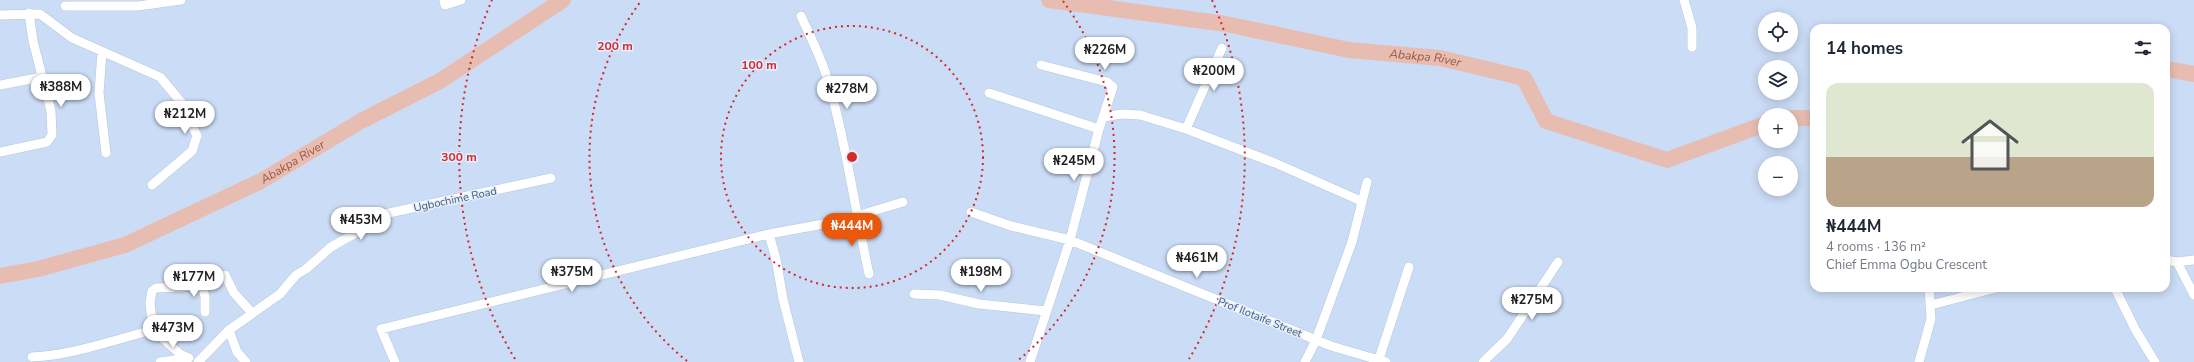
<!DOCTYPE html>
<html lang="en">
<head>
<meta charset="utf-8">
<style>
	body { margin:0; font-family:"Nunito Sans",sans-serif; background:#f6f6f7; color:#1f2937; height:100vh; display:flex; flex-direction:column; font-size:15px; white-space:nowrap }
	* { box-sizing:border-box; margin:0 }
	p { font-size:13px; color:#747a83 }
	.icon { flex:none; width:22px; height:22px; fill:none; stroke:currentColor; stroke-width:2; stroke-linecap:round; stroke-linejoin:round }
	.map { position:relative; flex:1; overflow:hidden }
	.side { position:absolute; left:1810px; top:24px; width:360px; height:268px; display:flex; flex-direction:column; background:#fff; border-radius:12px; box-shadow:0 2px 10px #0003 }
	.side>* { flex:none }
	.controls { position:absolute; left:1758px; top:12px; display:grid; gap:8px }
	.controls a { display:grid; place-items:center; width:40px; height:40px; border-radius:50%; background:#fff; box-shadow:0 2px 10px #0003; font-size:20px }
	.price { position:absolute; translate:-50% -34px; padding:0 9px; border-radius:14px; background:#fff; color:#222; font-size:13px; line-height:26px; filter:drop-shadow(0 1px 2px #0008) }
	.price::after { content:''; position:absolute; left:50%; top:24px; width:12px; height:9px; margin-left:-6px; background:inherit; clip-path:polygon(0 0,100% 0,50% 100%) }
	.price.current { background:#ea580c; color:#fff }
	ul { padding:0; list-style:none }
	li { display:grid; align-content:center; gap:8px; height:212px; padding:0 16px }
	li+li { border-top:1px solid #e0e1e3 }
	li span { display:grid; place-items:center; height:124px; border-radius:12px; color:#555 }
	li>.icon { margin-inline-start:auto }
	span .icon { width:72px; height:72px; fill:#fffc; stroke-width:1 }
	li b { font-size:17px }
	h2 { display:flex; justify-content:space-between; align-items:center; height:48px; padding:0 16px; font-size:17px }
	.map>svg:first-child { display:block }
	.residential { fill:#cbdcf6; fill-rule:evenodd }
	.lines { fill:none; stroke-linecap:round; stroke-linejoin:round }
	.river { stroke:#e8bdb1; stroke-width:16 }
	.street-casing { stroke:#b4c7dd; stroke-width:10 }
	.street { stroke:#fff; stroke-width:9 }
	.ring { fill:none; stroke:#d62828; stroke-width:2; stroke-dasharray:2 4 }
	.labels { text-anchor:middle; stroke-width:3; stroke-linejoin:round; paint-order:stroke }
	.street-label { font-size:11px; fill:#446075; stroke:#e5eeff }
	.water-label { font-size:12px; font-style:italic; fill:#995641; stroke:#e5eeff }
	.centre { fill:#d62828; stroke:#e5eeff; stroke-width:2 }
	.ring-label { font-size:12px; text-anchor:middle; font-weight:bold; fill:#d62828; stroke:#e5eeff; stroke-width:3; stroke-linejoin:round; paint-order:stroke }
</style>
</head>
<body>
<div class="map">
<svg width="2194" height="362" viewBox="0 0 2194 362">
	<rect width="100%" height="100%" fill="#dde8fe"/>
	<path class="residential" d="M0,0H2194V362H0ZM1765,19H1791V45H1765ZM1814,28H2166V288H1814ZM1765,67H1791V93H1765ZM1765,115H1791V141H1765ZM1765,163H1791V189H1765Z"/>
	<g class="lines">
		<g class="river">
			<path id="s1" d="M1049,0L1226,24L1349,50L1440,58L1524,78L1546,121L1667,160L1765,124"/>
			<path d="M2166,69L2194,74"/>
			<path d="M1791,118H1814"/>
			<path id="s2" d="M0,276L38,269L125,245L261,181L361,121L440,81L563,0"/>
		</g>
		<defs>
			<path id="street" d="M444,0L445,5L461,0
				M1684,0L1692,28V47
				M65,6H138L181,0
				M0,15L40,14L72,38L160,77L181,102L197,136L192,151L152,185
				M801,16C811,38 823,61 829,84C847,146 855,211 869,274
				M102,52L99,93L106,153
				M0,85L42,77
				M989,93L1099,129
				M1103,117L1122,114L1140,115L1186,129L1275,163L1361,201
				M1186,129L1222,48
				M0,152L47,142L52,135L51,111L33,41L29,13
				M971,212L1011,226L1070,240L1331,346L1386,362
				M2166,260L2177,262L2194,295
				M2177,262L2194,260
				M202,283L205,297V312
				M2115,288L2135,329L2155,362
				M914,294L940,295L979,304L1046,311
				M1931,305L1996,288
				M153,330L150,303L152,291L156,288L183,287L208,283L225,275L234,293L252,313
				M153,330L180,354L189,358
				M229,330L237,352L246,362
				M32,357C73,355 113,340 153,330
				M1379,359L1409,267
				M160,362L189,358
				M198,362L229,330L280,294L296,275L306,269L331,247L359,231L375,216L551,178
				M395,362L381,329L769,234
				M799,362L783,299L776,259L769,234L840,221L903,202
				M1030,362L1070,240L1099,129L1113,87L1107,82L1041,65
				M1305,362L1316,340L1352,242L1367,182
				M1483,362L1507,339L1558,262
				M1919,362L1931,319L1929,288"/>
		</defs>
		<use href="#street" class="street-casing"/>
		<use href="#street" class="street"/>
	</g>
	<g class="ring">
		<circle cx="852" cy="157" r="131"/>
		<path d="M687 361A262 262 0 0 1 641 1M1063 1A262 262 0 0 1 1017 361"/>
		<path d="M515 359A393 393 0 0 1 492 0M1212 0A393 393 0 0 1 1189 359"/>
	</g>
	<g class="labels">
		<g class="street-label">
			<text transform="translate(455 199) rotate(-12)" y="4">Ugbochime Road</text>
			<text transform="translate(1260 317) rotate(22)" y="4">Prof Ilotaife Street</text>
		</g>
		<g class="water-label">
			<text dy="4" stroke="none"><textPath href="#s1" startOffset="381">Abakpa River</textPath></text>
			<text dy="4" stroke="none"><textPath href="#s2" startOffset="316">Abakpa River</textPath></text>
		</g>
	</g>
	<circle cx="852" cy="157" r="6" class="centre"/>
	<g class="ring-label">
		<text x="615" y="50">200 m</text>
		<text x="759" y="69">100 m</text>
		<text x="459" y="161">300 m</text>
	</g>
</svg>
<div class="controls">
<a><svg class="icon" aria-label="locate" viewBox="0 0 24 24"><circle cx="12" cy="12" r="6"/><path d="M12 2v4M12 18v4M2 12h4M18 12h4"/></svg></a>
<a><svg class="icon" aria-label="layers" viewBox="0 0 24 24"><path d="M12 4l9 5-9 5-9-5zM3 14l9 5 9-5"/></svg></a>
<a>+</a>
<a>−</a>
</div>
<b class="price" style="left:1105px;top:71px">₦226M</b>
<b class="price" style="left:1214px;top:92px">₦200M</b>
<b class="price" style="left:61px;top:108px">₦388M</b>
<b class="price" style="left:847px;top:110px">₦278M</b>
<b class="price" style="left:185px;top:135px">₦212M</b>
<b class="price" style="left:1074px;top:182px">₦245M</b>
<b class="price" style="left:361px;top:241px">₦453M</b>
<b class="price current" style="left:852px;top:247px">₦444M</b>
<b class="price" style="left:1197px;top:279px">₦461M</b>
<b class="price" style="left:572px;top:293px">₦375M</b>
<b class="price" style="left:981px;top:293px">₦198M</b>
<b class="price" style="left:194px;top:298px">₦177M</b>
<b class="price" style="left:1532px;top:321px">₦275M</b>
<b class="price" style="left:173px;top:349px">₦473M</b>
<section class="side">
<h2>14 homes<svg class="icon" aria-label="filters" viewBox="0 0 24 24"><path d="M4 7h16M4 17h16"/><circle cx="9" cy="7" r="2"/><circle cx="15" cy="17" r="2"/></svg></h2>
<ul>
<li><span style="background:linear-gradient(#dfe7d0 60%,#b9a48a 0)"><svg class="icon" aria-label="home" viewBox="0 0 24 24"><path d="M3 11l9-7 9 7M6 9v11h12V9"/></svg></span><div><b>₦444M</b><p>4 rooms · 136 m²</p><p>Chief Emma Ogbu Crescent</p></div></li>
</ul>
</section>
</div>
</body>
</html>
